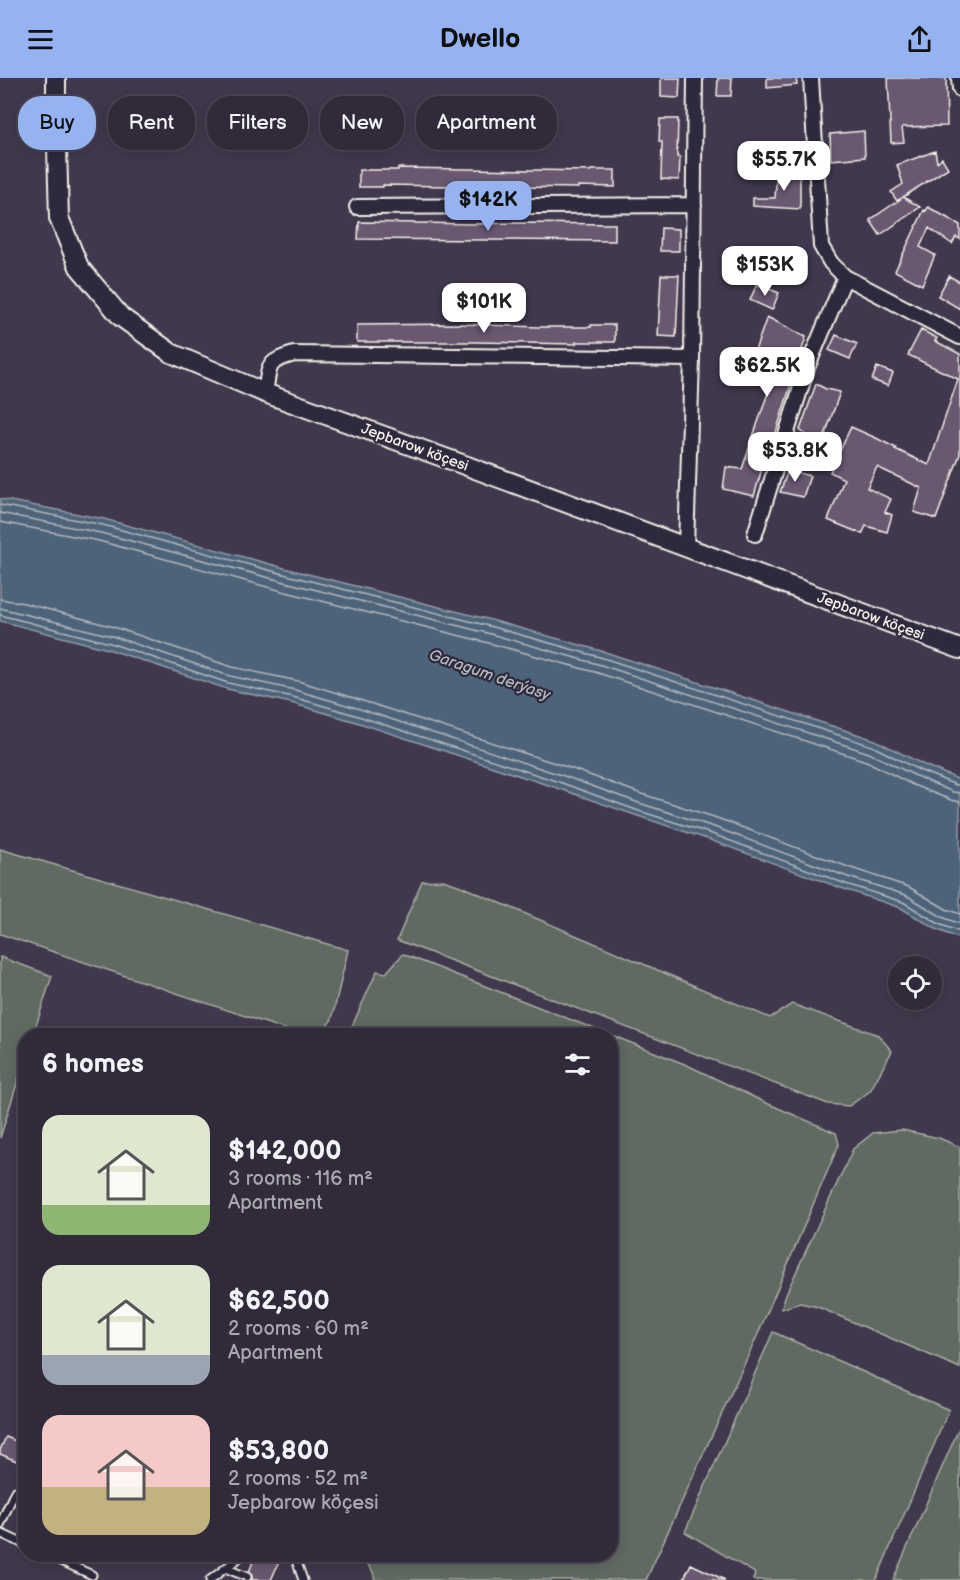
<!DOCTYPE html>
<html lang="en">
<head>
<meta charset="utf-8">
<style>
	body { margin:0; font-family:"Balsamiq Sans",sans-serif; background:#3d3645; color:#f1f3f6; height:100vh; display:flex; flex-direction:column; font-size:22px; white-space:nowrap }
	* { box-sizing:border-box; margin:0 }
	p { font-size:20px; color:#a8a7af }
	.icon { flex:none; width:33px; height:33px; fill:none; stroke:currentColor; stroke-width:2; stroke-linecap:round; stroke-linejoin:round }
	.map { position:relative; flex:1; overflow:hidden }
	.drawer { position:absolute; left:18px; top:950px; width:600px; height:534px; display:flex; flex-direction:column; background:#312a3a; border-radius:24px; box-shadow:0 3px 15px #0003,0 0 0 2px #4c4654 }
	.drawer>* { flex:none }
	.guide { position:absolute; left:18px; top:18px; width:600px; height:54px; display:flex; gap:12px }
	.buttons { position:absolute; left:888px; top:878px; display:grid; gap:12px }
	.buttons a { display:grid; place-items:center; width:54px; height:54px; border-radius:50%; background:#312a3a; box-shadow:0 3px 15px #0003,0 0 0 2px #4c4654; font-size:30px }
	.price { position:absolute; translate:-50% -51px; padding:0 14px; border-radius:12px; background:#fff; color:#222; font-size:20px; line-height:39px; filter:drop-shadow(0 2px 3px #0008) }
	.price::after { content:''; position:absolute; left:50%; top:36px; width:18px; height:14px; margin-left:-9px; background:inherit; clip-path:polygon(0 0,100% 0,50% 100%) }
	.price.selected { background:#95b2f1; color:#111 }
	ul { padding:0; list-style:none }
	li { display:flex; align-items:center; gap:18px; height:150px; padding:0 24px }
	li span { display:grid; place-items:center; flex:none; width:168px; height:120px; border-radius:18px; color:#555 }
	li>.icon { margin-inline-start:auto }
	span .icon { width:72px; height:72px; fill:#fffc; stroke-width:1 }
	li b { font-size:26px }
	h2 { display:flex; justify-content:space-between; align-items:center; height:72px; padding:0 24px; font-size:26px }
	.tag { padding:0 21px; border-radius:24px; background:#312a3a; box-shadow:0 3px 15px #0003,0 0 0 2px #4c4654; font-size:21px; line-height:54px }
	.tag.selected { background:#95b2f1; color:#111 }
	header { display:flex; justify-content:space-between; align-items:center; height:78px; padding:0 24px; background:#95b2f1; color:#111; font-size:27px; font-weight:700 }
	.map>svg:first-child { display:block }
	.green { fill:#5e6a60; stroke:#a9aea4; stroke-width:1.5 }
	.water { fill:#4e637a; stroke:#909ca6; stroke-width:1.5 }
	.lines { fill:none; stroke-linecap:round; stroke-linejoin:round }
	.shore { stroke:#b2b8bc; stroke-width:1.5 }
	.building { fill:#6b5971; stroke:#f4f1e8; stroke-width:1.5 }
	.lane-casing { stroke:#f4f1e8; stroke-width:11 }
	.street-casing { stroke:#f4f1e8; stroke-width:18 }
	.secondary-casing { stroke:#f4f1e8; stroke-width:22 }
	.lane { stroke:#2f2a3d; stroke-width:7 }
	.street { stroke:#2f2a3d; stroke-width:14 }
	.secondary { stroke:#2f2a3d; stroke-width:18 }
	.labels { text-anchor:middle; stroke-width:4.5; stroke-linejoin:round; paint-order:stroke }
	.street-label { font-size:15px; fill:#f4f1e8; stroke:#2f2a3d }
	.water-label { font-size:16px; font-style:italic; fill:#b2b8bc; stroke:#2f2a3d }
</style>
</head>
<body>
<header><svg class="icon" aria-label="menu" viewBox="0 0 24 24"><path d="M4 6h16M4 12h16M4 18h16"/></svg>Dwello<svg class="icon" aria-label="share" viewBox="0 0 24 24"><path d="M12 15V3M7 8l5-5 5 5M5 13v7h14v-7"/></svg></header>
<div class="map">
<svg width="960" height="1502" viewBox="0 0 960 1502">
	<rect width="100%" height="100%" fill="#41384d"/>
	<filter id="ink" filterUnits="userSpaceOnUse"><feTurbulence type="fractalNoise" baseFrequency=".0167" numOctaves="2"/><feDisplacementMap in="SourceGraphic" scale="12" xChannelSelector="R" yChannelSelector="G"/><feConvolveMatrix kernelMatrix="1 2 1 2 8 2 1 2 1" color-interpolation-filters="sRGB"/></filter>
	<g filter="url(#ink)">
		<path class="green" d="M0,771L348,872L332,941L322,955L314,957H302L0,856Z
			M443,802L458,807L770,940L792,926L878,957L892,973L870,1013L849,1028L828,1026L397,862L422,803Z
			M403,876L610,957H348L377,893L386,895Z
			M0,879L52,898L33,957H26L25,980L0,1060Z
			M611,957L687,987L764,1024L836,1055L839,1066L758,1256L646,1502H375L373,1494L364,1481L363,1476H610Z
			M902,1052L939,1060L960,1069V1290L818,1229L800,1225L781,1231L786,1216L853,1071L873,1055Z
			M773,1254L949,1332L876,1502H753L755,1495L685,1454Z
			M960,1348V1502H893Z"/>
		<path class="water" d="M0,421L104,441L288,491L491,542L605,574L875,662L922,686L960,702V861L936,851L901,830L844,811L710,762L635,737L560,711L353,643L291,625L227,611L108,571L0,543Z"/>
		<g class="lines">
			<path class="shore" d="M0,427L103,447L287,497L489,548L603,580L872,668L919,692L956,707H960
				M0,435L101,455L285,504L487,555L601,587L869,675L916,698L953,714L960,715
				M0,444L99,463L282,513L485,564L598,595L866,683L913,707L951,722L960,724
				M0,521L24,525L114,549L232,589L298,603L360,622L567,689L642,716L717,740L851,790L909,809L946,831L960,836
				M0,530L112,558L230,598L295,612L357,630L564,698L639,725L714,749L848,799L906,817L942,839L960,846
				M0,537L110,565L228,605L293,619L355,637L562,705L636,732L712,756L846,806L903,824L939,846L960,854"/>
		</g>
		<path class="building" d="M661,0H680L679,20L661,19Z
			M718,0H732L731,18H717Z
			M767,0H796L797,7L767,10Z
			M888,0H946L947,48L902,49L904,64L891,65Z
			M660,41H678L677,79H680L679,102L661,101L662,64H659Z
			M864,53L865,79L831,82L830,56Z
			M935,73L937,84L942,80L948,90L903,119L920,129L880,157L870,142L902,120L897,123L891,114L903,106L897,87Z
			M398,90L591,93V92H615V109L578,108V110L383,107V109H359V92H398Z
			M777,92L800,93V131L753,128V120H775Z
			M928,129L960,147V161L956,159L952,166L929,150L920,169L935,177L922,207L895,193L924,132L926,133Z
			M359,144L475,146L515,145L615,146V163L358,161Z
			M661,150L679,151V173H660Z
			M661,197H679L676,259L658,258Z
			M949,198L960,204V231L938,218Z
			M757,206L779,215L772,232L750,222Z
			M767,239L806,259L771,370H768L754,418L723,411L726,389L742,391L771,306L742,296L748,276L753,278Z
			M460,246L538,249H591V247H615V264H576V266L475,264H357V247Z
			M921,252L937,260L935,263L960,276V376L936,441L914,434L921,410L877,389L867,410L891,421L885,434L892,437L887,454L866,448L862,456L828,442L844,401L830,394L851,349L876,360L896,370L895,371L929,387L958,301L908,277Z
			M836,257L857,266L850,281L829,272Z
			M877,289L893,295L888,308L872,302Z
			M816,306L826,311L840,314L823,363L810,360L800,352Z
			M789,390L799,395L810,398L803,419L780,414Z
			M6,1359L26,1367V1387L0,1376V1372Z
			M256,1476H260L279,1484L271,1502H252V1498L249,1494Z
			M691,1486L725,1502H683Z"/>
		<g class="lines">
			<defs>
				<path id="lane" d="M0,1447L15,1413L26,1417
					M0,1455L26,1467
					M46,1476L92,1497
					M294,1476L303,1502
					M225,1490L247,1499
					M210,1502L244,1476"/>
				<path id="street" d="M811,0L821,168L831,185L845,199L960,259
					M959,0L960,11
					M357,129L694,127
					M692,281L695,0
					M265,315C270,288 265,284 294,276L692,281L686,469
					M755,456L807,290L845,199"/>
				<path id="secondary" d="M56,0V35L59,140L79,189L121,239L171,275L265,315L459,385L960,571"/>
			</defs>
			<use href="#lane" class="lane-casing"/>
			<use href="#street" class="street-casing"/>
			<use href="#secondary" class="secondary-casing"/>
			<use href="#lane" class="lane"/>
			<use href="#street" class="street"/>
			<use href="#secondary" class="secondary"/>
		</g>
	</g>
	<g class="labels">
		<g class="street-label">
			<text transform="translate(415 369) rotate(20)" y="5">Jepbarow köçesi</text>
			<text transform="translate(871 538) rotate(20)" y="5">Jepbarow köçesi</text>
		</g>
		<g class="water-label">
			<text transform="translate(490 596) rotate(19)" y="6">Garagum derýasy</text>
		</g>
	</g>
</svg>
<div class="buttons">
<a><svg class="icon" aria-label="locate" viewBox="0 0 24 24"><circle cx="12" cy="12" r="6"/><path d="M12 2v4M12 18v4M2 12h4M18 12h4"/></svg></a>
</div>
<b class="price" style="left:784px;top:114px">$55.7K</b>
<b class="price selected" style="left:488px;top:154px">$142K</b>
<b class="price" style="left:765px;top:219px">$153K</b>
<b class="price" style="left:484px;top:256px">$101K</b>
<b class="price" style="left:767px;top:320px">$62.5K</b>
<b class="price" style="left:795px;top:405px">$53.8K</b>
<div class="guide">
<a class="tag selected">Buy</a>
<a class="tag">Rent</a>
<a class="tag">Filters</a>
<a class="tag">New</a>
<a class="tag">Apartment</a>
</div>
<section class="drawer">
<h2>6 homes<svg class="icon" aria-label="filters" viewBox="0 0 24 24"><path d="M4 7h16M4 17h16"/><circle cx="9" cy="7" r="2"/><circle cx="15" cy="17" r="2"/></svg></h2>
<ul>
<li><span style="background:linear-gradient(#dfe7d0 75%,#8fb573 0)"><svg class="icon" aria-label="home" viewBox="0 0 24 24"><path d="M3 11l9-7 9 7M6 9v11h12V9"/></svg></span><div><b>$142,000</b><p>3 rooms · 116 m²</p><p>Apartment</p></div></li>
<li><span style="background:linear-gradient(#dfe7d0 75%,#9aa5b1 0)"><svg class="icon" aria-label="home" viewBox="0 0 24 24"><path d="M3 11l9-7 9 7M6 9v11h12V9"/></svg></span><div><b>$62,500</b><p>2 rooms · 60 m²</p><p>Apartment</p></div></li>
<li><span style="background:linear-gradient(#f6c9c9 60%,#c2b280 0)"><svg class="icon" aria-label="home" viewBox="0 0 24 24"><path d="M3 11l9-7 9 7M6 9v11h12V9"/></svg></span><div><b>$53,800</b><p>2 rooms · 52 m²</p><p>Jepbarow köçesi</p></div></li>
</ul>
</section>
</div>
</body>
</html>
